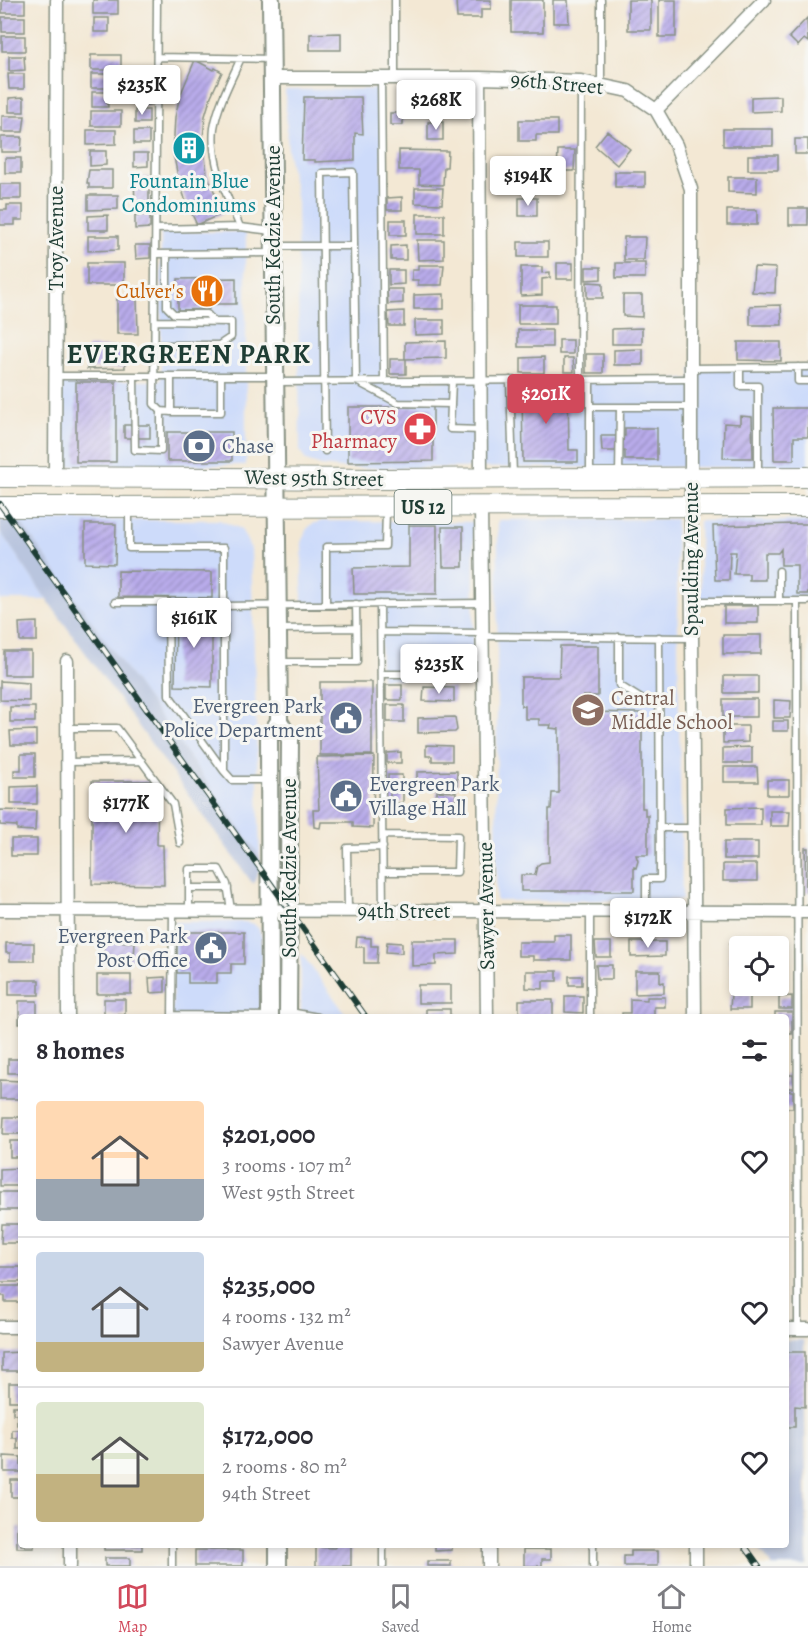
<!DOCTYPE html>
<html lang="en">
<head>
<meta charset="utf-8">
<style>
	body { margin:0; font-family:Alegreya,serif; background:#f7f7f7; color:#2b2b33; height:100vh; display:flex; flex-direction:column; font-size:22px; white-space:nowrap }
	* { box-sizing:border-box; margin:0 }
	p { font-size:20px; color:#7c7c81 }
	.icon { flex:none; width:33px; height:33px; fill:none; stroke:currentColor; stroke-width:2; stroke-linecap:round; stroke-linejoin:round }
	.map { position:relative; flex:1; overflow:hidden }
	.sheet { position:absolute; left:18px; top:1014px; width:771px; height:534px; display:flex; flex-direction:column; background:#fff; border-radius:6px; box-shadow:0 3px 9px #0003 }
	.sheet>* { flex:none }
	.fabs { position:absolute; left:729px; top:936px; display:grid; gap:12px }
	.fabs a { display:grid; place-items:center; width:60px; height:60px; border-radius:6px; background:#fff; box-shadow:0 3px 9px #0003; font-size:30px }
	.price { position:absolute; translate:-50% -51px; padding:0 14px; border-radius:6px; background:#fff; color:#222; font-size:20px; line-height:39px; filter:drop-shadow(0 2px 3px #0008) }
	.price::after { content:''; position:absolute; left:50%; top:36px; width:18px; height:14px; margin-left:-9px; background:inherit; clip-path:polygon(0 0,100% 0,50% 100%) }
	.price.on { background:#d1495b; color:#fff }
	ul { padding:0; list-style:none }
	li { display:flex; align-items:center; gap:18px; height:150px; padding:0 18px }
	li+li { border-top:2px solid #e1e1e2 }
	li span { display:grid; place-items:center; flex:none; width:168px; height:120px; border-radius:6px; color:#555 }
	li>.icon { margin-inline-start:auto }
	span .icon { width:72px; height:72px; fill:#fffc; stroke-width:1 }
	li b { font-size:26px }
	h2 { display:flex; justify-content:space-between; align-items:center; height:72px; padding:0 18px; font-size:26px }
	.tab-bar { display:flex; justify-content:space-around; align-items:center; height:84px; border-top:2px solid #e1e1e2; background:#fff; font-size:16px; color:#7c7c81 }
	.tab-bar a { display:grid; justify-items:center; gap:3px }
	.tab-bar .on { color:#d1495b }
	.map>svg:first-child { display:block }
	.built { fill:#cddbfa }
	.industrial { fill:#b9c5de }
	.building { fill:url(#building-hatch) }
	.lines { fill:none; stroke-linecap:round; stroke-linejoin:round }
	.service-casing { stroke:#899284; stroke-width:9 }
	.minor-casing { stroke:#899284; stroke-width:15 }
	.secondary-casing { stroke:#899284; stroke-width:20 }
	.primary-casing { stroke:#899284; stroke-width:22 }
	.service { stroke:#fff; stroke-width:6 }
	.minor { stroke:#fff; stroke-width:12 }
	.secondary { stroke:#fff; stroke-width:16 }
	.primary { stroke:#fff; stroke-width:20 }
	.rail-casing { stroke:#1f3d34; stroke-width:6 }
	.rail { stroke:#f6f6f2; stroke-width:4; stroke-dasharray:11; stroke-linecap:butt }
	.labels { text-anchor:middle; stroke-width:6; stroke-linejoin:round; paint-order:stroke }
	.shield { fill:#f6f6f2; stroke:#60746d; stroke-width:1.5 }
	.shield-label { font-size:20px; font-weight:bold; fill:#1f3d34 }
	.street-label { font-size:21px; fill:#1f3d34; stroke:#f6f6f2 }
	.culture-label { font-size:21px; fill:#0d838f; stroke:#f6f6f2 }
	.food-label { font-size:21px; fill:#c56008; stroke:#f6f6f2; text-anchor:end }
	.health-label { font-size:21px; fill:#be3a42; stroke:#f6f6f2; text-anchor:end }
	.service-label { font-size:21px; fill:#4e5e75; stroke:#f6f6f2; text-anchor:start }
	.education-label { font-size:21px; fill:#785e54; stroke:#f6f6f2; text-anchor:start }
	.district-label { font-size:27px; font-weight:bold; letter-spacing:1.5px; fill:#1f3d34; stroke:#f6f6f2 }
</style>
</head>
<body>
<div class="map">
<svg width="808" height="1566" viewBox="0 0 808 1566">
	<defs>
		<pattern id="building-hatch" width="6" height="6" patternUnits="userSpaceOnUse" patternTransform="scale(1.5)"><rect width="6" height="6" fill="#b9aceb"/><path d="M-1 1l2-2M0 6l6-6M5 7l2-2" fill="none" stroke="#968dbf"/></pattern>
	</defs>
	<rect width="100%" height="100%" fill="#f6f6f2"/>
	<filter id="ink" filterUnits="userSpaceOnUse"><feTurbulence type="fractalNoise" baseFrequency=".0167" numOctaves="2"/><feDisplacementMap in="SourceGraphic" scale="12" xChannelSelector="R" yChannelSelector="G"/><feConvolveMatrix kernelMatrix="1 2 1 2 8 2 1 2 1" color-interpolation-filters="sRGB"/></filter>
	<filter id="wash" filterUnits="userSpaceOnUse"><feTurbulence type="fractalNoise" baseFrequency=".008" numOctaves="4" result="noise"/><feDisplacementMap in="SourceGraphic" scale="24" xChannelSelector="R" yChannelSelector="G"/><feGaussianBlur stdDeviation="1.35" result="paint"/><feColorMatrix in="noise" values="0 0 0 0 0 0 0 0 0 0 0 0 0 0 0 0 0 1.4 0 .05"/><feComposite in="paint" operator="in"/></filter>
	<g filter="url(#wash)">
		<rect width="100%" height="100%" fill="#f3e8d4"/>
		<path class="built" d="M382,89L384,381L691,379V368L808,367V467L340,468L322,466L306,461L300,451L297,201L288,153L285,90Z
			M161,232H246V465L58,466V381H161Z
			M676,519L682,900L496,901L498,520Z
			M19,520H219L241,529L251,549L260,856Z
			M322,521L474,522L473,679H381L380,604L302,605V543L306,530L312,524Z
			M699,521H808V601H701Z
			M0,531L47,600H0Z
			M173,922H246L254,924L259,929L262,938L260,1017H172Z
			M301,953L348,1017H301Z"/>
		<path class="industrial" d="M0,519L19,520L260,856L261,867L253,884L47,600L0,531Z
			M786,1340H804L807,1566H772L757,1545H786Z"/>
		<g id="blocks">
			<path class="building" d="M2,0H25V13H2Z
				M93,0H118V14H93Z
				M456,0H491V9H481V18H457Z
				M511,0H543V32H511Z
				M553,0H568L569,23H553Z
				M628,0H651V30H628Z
				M659,0H676V37H659Z
				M2,17H25V32H2Z
				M94,18H109V32H94Z
				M807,18L808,42L804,39L798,46L789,37Z
				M341,33V50H310V34Z
				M2,36H25V51H2Z
				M91,55H121V70H91Z
				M9,56H24L25,70L9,71Z
				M195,60L214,70L215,68L222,72L211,96L205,116L203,139L207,174L223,213L197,225L185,199L178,177L174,157V135L175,117L180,96Z
				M8,74H24V89H9Z
				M91,74H113L114,88H91Z
				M92,92H107L108,107H92Z
				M135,92H150V105H135Z
				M781,96V111L751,112V97Z
				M24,97V112H9V98Z
				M304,97H361L363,134L355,133V160L315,162V160H302Z
				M135,110H149V123H135Z
				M91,111H121V126H91Z
				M390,113H403V125H390Z
				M2,116H25L23,132H2Z
				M519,120H557V135H536V141H519Z
				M428,122H443V140H428Z
				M723,129H773V146H723Z
				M87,130H116V144L87,145Z
				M134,131H149V144H134Z
				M607,131L630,149L617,165L595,146Z
				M1,137H22L21,152H1Z
				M795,139H808V154H795Z
				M399,150L448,151L447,167H444L443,185L419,184V170H399Z
				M558,150H575L574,171H557Z
				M90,151H106V165L90,166Z
				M134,153H148V166L134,167Z
				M748,155H778V170H748Z
				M5,158H21V173H5Z
				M89,170H112V188H89V183H87Z
				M615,172H645V187H615Z
				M149,177V205H135L134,178Z
				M728,177H757V193L728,192Z
				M0,184H21V199H0Z
				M415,188H443L442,204L415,203Z
				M88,195H118V209L88,210Z
				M402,197V210H387V198Z
				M519,198H537V216H519Z
				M7,205H23V220H15V225H0V210H7Z
				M789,208H808V225H789Z
				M727,210H757V225H727Z
				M417,214H444V234H417Z
				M108,215V230H88V216Z
				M135,215H150V228L135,229Z
				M390,220H406V235H390Z
				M88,236H118V250L88,251Z
				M624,237H645L644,260H624Z
				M417,240H444V259L418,260Z
				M518,242H548V257H518Z
				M135,245H150V258L136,259Z
				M406,245V260H391V246Z
				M87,263H124V285H87Z
				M557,263H573V279H557Z
				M616,263H645V278H616Z
				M418,265H444L442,285H418V280H412V270H418Z
				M521,267H542V273L550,272V278L542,279V295L521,296Z
				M586,267H601V279L586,280Z
				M754,267L776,268L775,293L752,292Z
				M389,270H404V284L389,285Z
				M236,278V304H209V309L178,310V279Z
				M587,282L603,283V298H587Z
				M387,289H403V303L388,304Z
				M444,294V309H414V295Z
				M623,295H642V317L623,316Z
				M117,298H137L138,334H117Z
				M518,305H556V324H518Z
				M781,305L782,325H750V306Z
				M404,311V326H389L388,312Z
				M415,320H444V334L415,335Z
				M642,328V344H612V329Z
				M518,330H552V347H518Z
				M559,340H573V354H559Z
				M446,341V358L405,359V342Z
				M738,342H781V361L738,360Z
				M87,347H124L125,368L87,369Z
				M643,349V365H614V350Z
				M586,354H603V373H586Z
				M544,357V373H521V358Z
				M564,358H573L574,372H564Z
				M390,359H406V374H390Z
				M76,382H116V462H76Z
				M522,386H568L569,450H578V462H523Z
				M348,407H433V461L348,462Z
				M773,408H808V437H794V460H774Z
				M740,416L752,417L753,458H723L724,423L740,424Z
				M124,425H150V438H124Z
				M625,428H657V460H625V451H602L601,436H625Z
				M167,432H232V461H167Z
				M85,524H116L115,564L85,563Z
				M797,524H808V594H797V565H781V549L778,553H765V580H749V574H734L736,552H730L729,580H715L713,526Z
				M409,525H437V594H354L353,568L409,567Z
				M442,527H463V567H443Z
				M118,571L212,572V598L118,597Z
				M724,606H758V623H724Z
				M176,611H212V687L175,686Z
				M37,622V641H20L19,623Z
				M723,635H761V654H723Z
				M560,646H598V696H583V707H588V712L642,713V808H645V815H648V855H636L638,861L636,868L634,867V891H521V875H535L537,866L541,863L549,862V809H551L552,793H559V729L550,728L551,725H539V719H525V706H521V677H559Z
				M4,651H31V675H4Z
				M724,676H758V693H724Z
				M0,681L29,683V701L0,700Z
				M320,682H372V755H320Z
				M386,685H402V700H386Z
				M424,687L454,688V702L423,701Z
				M723,699H757V717H723Z
				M774,700L791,701L790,718H774Z
				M387,705H404V722H387Z
				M10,707H35V722H10Z
				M455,717L457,730L455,732L418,733V718Z
				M773,721H788V731H773Z
				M723,726H748V742L723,743Z
				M36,730V745H11L10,731Z
				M426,745L452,746V761H432V756H426Z
				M752,747V763H723V748Z
				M401,752V763H387V753Z
				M21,754H35V777H14V770H21Z
				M374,756L373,828L353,827V822H321L320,828L314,827L313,810H319L317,757Z
				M724,767H757L758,782H724Z
				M457,771V788L417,789V772Z
				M388,775H402V789H388Z
				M767,780H789V795H767Z
				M92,781H150L158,789L157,845H163L164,885L92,884Z
				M37,786V804H11V787Z
				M437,791L456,792L455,811L433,810V803H437Z
				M390,792H403V803H390Z
				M761,807V825H727V808Z
				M0,810L36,811L35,831L17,830V826L0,825Z
				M770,811H790L789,826H770Z
				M11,839H37V856H11Z
				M724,842H758V859H724Z
				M805,848H808V892H806Z
				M723,864H757V881H723Z
				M177,932H244V964H231V973H217V983H188V973H177Z
				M554,935H571V960H533V956H518V942H554Z
				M357,937L371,938V946H378L377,963H364V947H356Z
				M412,940H458V954L436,955V965L412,966Z
				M739,940H753V942L785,941V957H778V946H740V962H730V943L740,942Z
				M104,941L135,942L134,959L103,957Z
				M387,942L402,943V953L386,952Z
				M595,942H611V957H596Z
				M631,942H665V956L631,957Z
				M6,943H34V961H10V953H6Z
				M596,965H612V979H597Z
				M526,971H557V981H543V989L526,988Z
				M635,971H660V983L664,982V993L635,994Z
				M97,975H131V994H97Z
				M569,976H582V985H569Z
				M165,977V992L150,993L149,978Z
				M9,980H39V995H9Z
				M418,985H451V1003H418Z
				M731,994H750V1009H730Z
				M565,996H583V1013L565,1012Z
				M792,996V1009H779V997Z
				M647,997H665V1007H654V1017H622V1013H630V999L647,1000Z
				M104,999H125V1015H104Z
				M519,1000H553V1017H519Z
				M19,1001H37V1017H21V1024H19Z
				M426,1009H450V1017H426Z
				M775,1012H792V1034H786V1017H775Z
				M8,1059H21V1073H8Z
				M786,1075H793L794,1088H786Z
				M0,1080L21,1081V1099H0Z
				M786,1091H793V1108H786Z
				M4,1117H21V1134H3Z
				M10,1141H21V1157H10Z
				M21,1168V1186H0V1169Z
				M0,1192H21V1210H0Z
				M2,1224H21V1243H1Z
				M0,1267H21V1282H0Z
				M0,1286H21V1302H5V1296H0Z
				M21,1352V1371H2V1353Z
				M786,1352H805V1407L795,1406V1427H786Z
				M9,1383H21V1401H9Z
				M13,1406H21V1425H17V1414H13Z
				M12,1430H21V1449H17V1438H12Z
				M4,1456L21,1457V1472H4Z
				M11,1480H21V1497H11Z
				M17,1527H21V1545H34V1548H17Z
				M104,1545H142V1550H104Z
				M335,1545H351V1566H316V1547L335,1548Z
				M435,1545H452V1550L435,1551Z
				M524,1549H551V1559H542V1566H524Z
				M195,1550H243V1566H195Z
				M631,1551H658V1566H624V1556H631Z
				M105,1558H130V1566H105Z
				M427,1561H451V1566H427Z"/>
		</g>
	</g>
	<g filter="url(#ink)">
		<use href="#blocks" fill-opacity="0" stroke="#899284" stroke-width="1.5"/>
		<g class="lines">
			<defs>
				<path id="service" d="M395,0V78
					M157,57L271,59
					M381,78L384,381
					M601,85V0
					M240,227C227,196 210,162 214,128C218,104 231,80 241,58
					M156,229L240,227L272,231
					M274,246H354
					M156,254L273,253
					M167,254V307L174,314H207L214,322
					M155,321L231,322V337L219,345H155
					M798,367V381H808
					M691,368L808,367
					M740,368V386H758V474
					M56,376H274
					M134,376L135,450L161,451V411L154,404L157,0
					M510,380L513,475
					M580,380L581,81
					M452,381L450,429L481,430
					M278,382L691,379
					M590,407H691
					M161,411L171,412V377
					M171,412H221V376
					M325,451L322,173L353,172L356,381L398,403L451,404
					M590,474V380
					M619,475L620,407
					M129,509V548H224V771L232,780H266
					M692,601H808
					M779,601V571
					M797,601L798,1329
					M115,602H168L169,695L224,771
					M326,604V547L385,546L386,511
					M380,604L383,911
					M224,606L482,603
					M279,629L356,628
					M381,632L482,633
					M483,636L692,638
					M619,637V685L643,700H659
					M278,662H357L356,604
					M381,674H483
					M224,710L277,708
					M67,728H117L173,804L180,843
					M68,762L142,761
					M660,828H693
					M383,835L458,836L457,872H383
					M189,888H228
					M189,910V869H219L227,884L231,910
					M348,911L347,848L383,847
					M646,911V879H660L659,637
					M590,912V1017
					M290,1012L318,1017
					M172,1015L270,1016
					M172,1017L173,911
					M383,1545V1566
					M593,1545V1566
					M172,1566V1545"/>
				<path id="minor" d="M272,78H479L581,81L628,91L656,110L676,145L691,189V506L695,1017
					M479,78L481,478
					M656,110L764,0
					M55,477L57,0
					M481,507L487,1017
					M67,661L68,1017
					M0,910L808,912
					M0,1327H21
					M786,1329H808
					M70,1545V1566
					M489,1545V1566
					M696,1547V1566"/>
				<path id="secondary" d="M271,0L279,721L290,739L288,1017
					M270,1017L269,737L279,721
					M278,1566V1545"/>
				<path id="primary" d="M0,477L383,479L808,477
					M0,507L808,506"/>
			</defs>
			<use href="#service" class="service-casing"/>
			<use href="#minor" class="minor-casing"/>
			<use href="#secondary" class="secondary-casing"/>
			<use href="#primary" class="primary-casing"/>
			<use href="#service" class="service"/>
			<use href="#minor" class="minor"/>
			<use href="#secondary" class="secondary"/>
			<use href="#primary" class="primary"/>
			<defs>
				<path id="rail" d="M0,504L366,1017
					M744,1545L759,1566"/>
			</defs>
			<use href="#rail" class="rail-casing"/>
			<use href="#rail" class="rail"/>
		</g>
	</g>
	<defs>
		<symbol id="building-disc" viewBox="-11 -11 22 22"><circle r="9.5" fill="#0f9aa8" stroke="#f6f6f2"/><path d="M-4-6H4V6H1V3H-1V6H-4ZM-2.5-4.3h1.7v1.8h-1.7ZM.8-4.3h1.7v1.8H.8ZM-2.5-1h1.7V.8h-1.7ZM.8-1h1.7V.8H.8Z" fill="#fff"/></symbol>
		<symbol id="restaurant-disc" viewBox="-11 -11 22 22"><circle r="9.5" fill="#e8710a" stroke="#f6f6f2"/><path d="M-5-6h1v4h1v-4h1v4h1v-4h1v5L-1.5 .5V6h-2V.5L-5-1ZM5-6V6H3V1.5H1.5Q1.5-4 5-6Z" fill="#fff"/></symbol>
		<symbol id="pharmacy-disc" viewBox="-11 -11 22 22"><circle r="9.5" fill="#e0444e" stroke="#f6f6f2"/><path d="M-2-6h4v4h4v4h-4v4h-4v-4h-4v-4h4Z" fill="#fff"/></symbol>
		<symbol id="bank-disc" viewBox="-11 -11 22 22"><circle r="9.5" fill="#5c6f8a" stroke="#f6f6f2"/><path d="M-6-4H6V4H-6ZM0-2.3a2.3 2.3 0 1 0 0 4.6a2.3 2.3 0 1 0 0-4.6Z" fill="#fff"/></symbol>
		<symbol id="school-disc" viewBox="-11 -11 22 22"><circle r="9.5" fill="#8d6e63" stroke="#f6f6f2"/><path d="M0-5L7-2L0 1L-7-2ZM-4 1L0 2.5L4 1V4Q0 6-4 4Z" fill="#fff"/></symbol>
		<symbol id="civic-disc" viewBox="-11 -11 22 22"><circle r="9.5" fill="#5c6f8a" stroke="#f6f6f2"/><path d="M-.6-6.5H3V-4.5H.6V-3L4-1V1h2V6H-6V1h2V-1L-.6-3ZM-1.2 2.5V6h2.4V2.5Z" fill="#fff"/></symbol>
	</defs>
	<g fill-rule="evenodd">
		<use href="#building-disc" x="170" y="129" width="38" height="38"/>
		<use href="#restaurant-disc" x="188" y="272" width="38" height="38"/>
		<use href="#pharmacy-disc" x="401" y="410" width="38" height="38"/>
		<use href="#bank-disc" x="180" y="427" width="38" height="38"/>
		<use href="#school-disc" x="569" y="691" width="38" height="38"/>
		<use href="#civic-disc" x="327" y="699" width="38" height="38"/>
		<use href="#civic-disc" x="327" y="777" width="38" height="38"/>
		<use href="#civic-disc" x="192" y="929" width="38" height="38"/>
	</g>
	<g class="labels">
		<rect class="shield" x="394.5" y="490" width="57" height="34" rx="4.5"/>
		<g class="shield-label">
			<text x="423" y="514">US 12</text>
		</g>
		<g class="street-label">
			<text transform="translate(557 83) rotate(5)" y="7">96th Street</text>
			<text transform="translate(273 235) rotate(-90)" y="7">South Kedzie Avenue</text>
			<text transform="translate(56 238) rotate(-90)" y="7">Troy Avenue</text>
			<text transform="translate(314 478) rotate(1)" y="7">West 95th Street</text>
			<text transform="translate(691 559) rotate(-90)" y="7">Spaulding Avenue</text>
			<text transform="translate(289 868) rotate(-90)" y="7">South Kedzie Avenue</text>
			<text transform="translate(486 906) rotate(-91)" y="7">Sawyer Avenue</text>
			<text x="404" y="918">94th Street</text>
		</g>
		<g class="culture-label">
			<text x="189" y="188">Fountain Blue<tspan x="189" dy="24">Condominiums</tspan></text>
		</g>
		<g class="food-label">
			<text x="184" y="298">Culver's</text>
		</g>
		<g class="health-label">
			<text x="397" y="424">CVS<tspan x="397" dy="24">Pharmacy</tspan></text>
		</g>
		<g class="service-label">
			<text x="222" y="453">Chase</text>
			<text x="323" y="713" text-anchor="end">Evergreen Park<tspan x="323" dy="24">Police Department</tspan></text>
			<text x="369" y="791">Evergreen Park<tspan x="369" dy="24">Village Hall</tspan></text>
			<text x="188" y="943" text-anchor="end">Evergreen Park<tspan x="188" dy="24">Post Office</tspan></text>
		</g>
		<g class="education-label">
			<text x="611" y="705">Central<tspan x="611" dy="24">Middle School</tspan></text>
		</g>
		<g class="district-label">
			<text x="189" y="363">EVERGREEN PARK</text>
		</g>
	</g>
</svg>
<div class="fabs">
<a><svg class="icon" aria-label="locate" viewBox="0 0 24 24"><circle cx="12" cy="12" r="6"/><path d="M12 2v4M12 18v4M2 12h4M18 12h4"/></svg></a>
</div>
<b class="price" style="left:142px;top:116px">$235K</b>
<b class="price" style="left:436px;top:131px">$268K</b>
<b class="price" style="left:528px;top:207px">$194K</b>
<b class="price on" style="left:546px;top:425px">$201K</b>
<b class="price" style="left:194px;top:649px">$161K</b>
<b class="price" style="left:439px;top:695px">$235K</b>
<b class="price" style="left:126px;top:834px">$177K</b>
<b class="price" style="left:648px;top:949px">$172K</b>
<section class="sheet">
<h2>8 homes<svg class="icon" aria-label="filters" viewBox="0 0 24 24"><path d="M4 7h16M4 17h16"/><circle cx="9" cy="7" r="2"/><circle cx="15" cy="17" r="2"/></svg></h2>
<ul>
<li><span style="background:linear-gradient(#ffd9b3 65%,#9aa5b1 0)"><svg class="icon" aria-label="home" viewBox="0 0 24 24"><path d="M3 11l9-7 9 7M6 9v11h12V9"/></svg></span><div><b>$201,000</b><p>3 rooms · 107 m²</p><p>West 95th Street</p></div><svg class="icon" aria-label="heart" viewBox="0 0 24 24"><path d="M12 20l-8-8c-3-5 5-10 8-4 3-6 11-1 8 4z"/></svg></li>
<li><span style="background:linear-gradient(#c9d6e8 75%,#c2b280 0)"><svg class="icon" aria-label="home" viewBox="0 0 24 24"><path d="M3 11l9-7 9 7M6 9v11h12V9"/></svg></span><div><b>$235,000</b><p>4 rooms · 132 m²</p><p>Sawyer Avenue</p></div><svg class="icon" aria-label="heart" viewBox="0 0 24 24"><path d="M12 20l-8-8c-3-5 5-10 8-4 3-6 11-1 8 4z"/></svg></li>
<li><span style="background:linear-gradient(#dfe7d0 60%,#c2b280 0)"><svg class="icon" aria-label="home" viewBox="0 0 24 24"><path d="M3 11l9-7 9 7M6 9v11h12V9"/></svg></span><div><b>$172,000</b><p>2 rooms · 80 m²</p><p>94th Street</p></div><svg class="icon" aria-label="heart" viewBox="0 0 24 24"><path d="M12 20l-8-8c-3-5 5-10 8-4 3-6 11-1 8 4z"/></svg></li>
</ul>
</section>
</div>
<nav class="tab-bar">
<a class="on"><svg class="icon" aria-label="map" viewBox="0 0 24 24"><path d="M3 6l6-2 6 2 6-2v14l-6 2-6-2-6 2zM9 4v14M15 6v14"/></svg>Map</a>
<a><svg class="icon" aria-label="saved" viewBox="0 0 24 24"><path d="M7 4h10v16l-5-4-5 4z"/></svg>Saved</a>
<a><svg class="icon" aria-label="home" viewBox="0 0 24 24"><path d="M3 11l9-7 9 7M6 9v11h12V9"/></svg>Home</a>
</nav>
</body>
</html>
